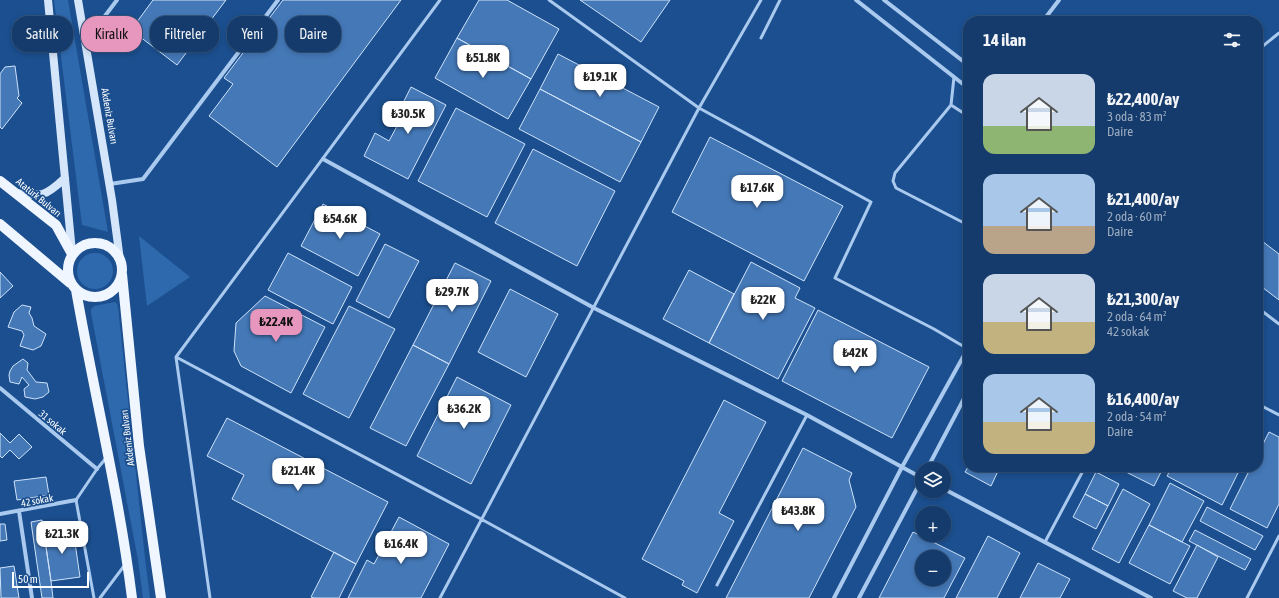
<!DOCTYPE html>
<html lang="tr">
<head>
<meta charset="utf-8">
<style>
	body { margin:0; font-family:"Asap Condensed",sans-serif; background:#1d4271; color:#f1f3f6; height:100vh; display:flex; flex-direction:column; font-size:15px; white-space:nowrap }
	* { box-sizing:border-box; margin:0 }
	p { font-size:13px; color:#9dadc1 }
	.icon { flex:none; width:22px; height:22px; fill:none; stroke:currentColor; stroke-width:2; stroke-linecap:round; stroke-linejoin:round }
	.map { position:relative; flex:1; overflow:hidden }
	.side { position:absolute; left:963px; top:16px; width:300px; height:456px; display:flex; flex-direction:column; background:#143b6b; border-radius:16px; box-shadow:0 2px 6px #0003,0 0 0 1px #33557e }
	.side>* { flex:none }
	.guide { position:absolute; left:12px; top:16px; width:380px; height:36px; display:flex; gap:8px }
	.controls { position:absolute; left:915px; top:462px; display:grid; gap:8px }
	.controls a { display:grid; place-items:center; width:36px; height:36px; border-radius:50%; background:#143b6b; box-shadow:0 2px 6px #0003,0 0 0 1px #33557e; font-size:20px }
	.scale { position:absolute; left:12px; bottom:10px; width:77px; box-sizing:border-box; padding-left:4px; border:2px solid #fff; border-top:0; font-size:11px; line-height:14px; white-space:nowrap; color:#fff; -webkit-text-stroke:3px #1b4f8f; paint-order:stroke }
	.price { position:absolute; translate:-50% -34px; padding:0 9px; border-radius:8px; background:#fff; color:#222; font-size:13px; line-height:26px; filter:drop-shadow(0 1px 2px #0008) }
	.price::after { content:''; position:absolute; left:50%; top:24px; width:12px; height:9px; margin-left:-6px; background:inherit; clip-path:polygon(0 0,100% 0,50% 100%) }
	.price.on { background:#e797bd; color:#111 }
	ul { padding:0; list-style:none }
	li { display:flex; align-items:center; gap:12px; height:100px; padding:0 20px }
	li span { display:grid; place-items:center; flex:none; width:112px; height:80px; border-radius:12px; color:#555 }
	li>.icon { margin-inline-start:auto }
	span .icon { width:48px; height:48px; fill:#fffc; stroke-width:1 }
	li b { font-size:17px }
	h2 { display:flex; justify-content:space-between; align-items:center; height:48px; padding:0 20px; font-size:17px }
	.pill { padding:0 14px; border-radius:16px; background:#143b6b; box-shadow:0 2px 6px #0003,0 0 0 1px #33557e; font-size:14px; line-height:36px }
	.pill.on { background:#e797bd; color:#111 }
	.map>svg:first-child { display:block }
	.green { fill:#2e69ad }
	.building { fill:#4478b7; stroke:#cfe3fa; fill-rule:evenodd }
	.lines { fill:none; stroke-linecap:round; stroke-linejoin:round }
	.lane { stroke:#a9c9ee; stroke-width:3 }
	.street { stroke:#a9c9ee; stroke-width:4 }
	.secondary { stroke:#d6e6fa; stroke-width:8 }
	.primary { stroke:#f0f6ff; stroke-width:10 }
	.labels { text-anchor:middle; stroke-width:3.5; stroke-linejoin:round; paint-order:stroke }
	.street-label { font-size:10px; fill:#fff; stroke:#1b4f8f }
</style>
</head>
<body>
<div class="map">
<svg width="1279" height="598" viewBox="0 0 1279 598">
	<rect width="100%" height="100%" fill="#1b4f8f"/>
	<path class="green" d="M54,0H68L108,232L82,225Z
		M139,236L190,277L147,306Z
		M77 271a18 18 0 1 1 36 0a18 18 0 1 1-36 0Z
		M115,302L117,304L118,307L145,558L150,598H143L138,560L91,313V309L94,306Z"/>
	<path class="building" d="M153,0H226L177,65L131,30Z
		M283,0H401L277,167L209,116L233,84L224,78Z
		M479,0H507L559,29L531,79L457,38Z
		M580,0H670L641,42Z
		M457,38L531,79L508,119L435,78Z
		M558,54L659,107L641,142L540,89Z
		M15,66L19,96L17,98L22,103L2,129L0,127V74L5,67Z
		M411,87L446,105L408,179L364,156L375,133L389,141L405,111L400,109Z
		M540,89L641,142L620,182L519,129Z
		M456,108L525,144L487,217L418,181Z
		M710,137L843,206L804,281L672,212Z
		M533,149L615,191L577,266L495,223Z
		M323,204L380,234L358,276L301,246Z
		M1258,238L1279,254V300L1258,284Z
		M385,244L419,261L389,318L356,301Z
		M288,253L352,287L333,324L268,290Z
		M751,262L800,288L795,298L815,308L778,379L709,343Z
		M455,263L491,281L449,364L413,345Z
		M689,270L734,294L709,343L663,319Z
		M0,272L13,286L0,298Z
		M510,289L558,314L526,377L478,352Z
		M265,296L325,327L291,393L241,366L234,351L236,323Z
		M22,305L31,307L29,313L32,318L34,326L46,334L41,346L33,350L20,346L24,335L22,331L8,327L14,312Z
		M349,306L395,329L349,418L303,394Z
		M818,310L929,367L892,438L782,381Z
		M413,345L449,364L406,446L370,428Z
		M23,359L28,363L27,370L36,382L47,383L49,392L43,397L35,399L25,397L24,389L29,385L22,377L19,384L10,382L9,375L10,371L13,366Z
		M457,377L511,405L471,484L417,456Z
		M724,400L766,422L719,513L734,521L697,593L682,585L684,581L642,559Z
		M227,418L388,502L356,564L232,499L244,475L207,456Z
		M1269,432L1279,437V504L1267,528L1230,509L1251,467H1258V454Z
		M0,433L10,443L19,434L32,447L19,459L10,450L2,458L0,456Z
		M803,448L852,473L849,480L856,507L809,598H726Z
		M968,467H1000L991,486L965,472Z
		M1129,467H1161L1163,468L1154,486L1126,472Z
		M1172,467H1241L1222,505L1167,476Z
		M1096,472L1119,484L1108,506L1085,494Z
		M46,477L49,495L17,500L14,481Z
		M1170,483L1204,501L1182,542L1149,525Z
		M1123,489L1150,504L1119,563L1092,549Z
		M1085,494L1108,506L1096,529L1073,517Z
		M1207,507L1263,536L1255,550L1200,521Z
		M399,517L449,544L421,598H348L367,560L374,564Z
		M42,520L51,581L53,598H42L31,522Z
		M0,524H5L7,540L0,541Z
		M1149,525L1190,546L1170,584L1129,563Z
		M73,529L80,577L51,581L44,533Z
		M1195,530L1251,559L1245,570L1189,541Z
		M913,532L965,558L944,598H879ZM922,557H944V579H922Z
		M988,536L1020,553L997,598H956Z
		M1197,545L1218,557L1197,598H1187L1173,591Z
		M334,552L356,564L339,598H314L311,597Z
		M1038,563L1070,579L1060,598H1020Z
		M14,566L19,598H1L0,568Z"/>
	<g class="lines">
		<path class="lane" d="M549,0L699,108L871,202L835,278L934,329L968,349
			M761,38L780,0
			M1258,50L1279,33
			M951,105L954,77
			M968,116L951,105L895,173L893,181L896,188L968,225
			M1258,308L1279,324
			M176,357L481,519L625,598
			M1258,404L1279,415
			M1045,542L1085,467
			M717,585L807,415
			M94,598L76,500L97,469L106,458
			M100,598L124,566
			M210,598L176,357L440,0
			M440,598L699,108L761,0
			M1247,598L1279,536"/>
		<path class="street" d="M856,0L968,88
			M884,0L968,65
			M1043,21L1059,0
			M86,41L117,0
			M323,159L594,308L807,415L922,478
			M110,184L143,179L278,0
			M0,388L97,469
			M927,469L968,391
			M944,489L1151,598
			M19,511L32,598
			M0,514L76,500
			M834,598L902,467L968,348
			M859,598L922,479"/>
		<path class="secondary" d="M48,0L72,252
			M78,0L112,200L120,260
			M16,193C42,197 46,196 65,178"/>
		<path class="primary" d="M0,181L56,225L72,254
			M0,224L70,283
			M68 270a27 27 0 1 1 54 0a27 27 0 1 1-54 0Z
			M122,274L139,446L161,598
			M76,290C94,393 119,494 132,598"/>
	</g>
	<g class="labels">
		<g class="street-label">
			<text transform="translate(110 116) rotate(80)" y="4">Akdeniz Bulvarı</text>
			<text transform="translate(39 197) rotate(39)" y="4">Atatürk Bulvarı</text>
			<text transform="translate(53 422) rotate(40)" y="4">31 sokak</text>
			<text transform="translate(127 438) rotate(-97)" y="4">Akdeniz Bulvarı</text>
			<text transform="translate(37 500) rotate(-11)" y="4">42 sokak</text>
		</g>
	</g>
</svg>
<div class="controls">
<a><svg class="icon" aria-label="layers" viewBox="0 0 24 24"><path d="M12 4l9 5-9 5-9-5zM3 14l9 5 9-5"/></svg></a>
<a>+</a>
<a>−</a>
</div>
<div class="scale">50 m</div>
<b class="price" style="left:483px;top:79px">₺51.8K</b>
<b class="price" style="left:600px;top:98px">₺19.1K</b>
<b class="price" style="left:408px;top:135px">₺30.5K</b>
<b class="price" style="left:757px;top:209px">₺17.6K</b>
<b class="price" style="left:340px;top:240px">₺54.6K</b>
<b class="price" style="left:452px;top:313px">₺29.7K</b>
<b class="price" style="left:763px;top:321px">₺22K</b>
<b class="price on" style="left:276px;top:343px">₺22.4K</b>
<b class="price" style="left:855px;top:374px">₺42K</b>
<b class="price" style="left:464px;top:430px">₺36.2K</b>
<b class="price" style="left:298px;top:492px">₺21.4K</b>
<b class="price" style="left:798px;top:532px">₺43.8K</b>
<b class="price" style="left:62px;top:555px">₺21.3K</b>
<b class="price" style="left:401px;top:565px">₺16.4K</b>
<div class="guide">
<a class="pill">Satılık</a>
<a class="pill on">Kiralık</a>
<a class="pill">Filtreler</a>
<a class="pill">Yeni</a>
<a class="pill">Daire</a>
</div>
<section class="side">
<h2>14 ilan<svg class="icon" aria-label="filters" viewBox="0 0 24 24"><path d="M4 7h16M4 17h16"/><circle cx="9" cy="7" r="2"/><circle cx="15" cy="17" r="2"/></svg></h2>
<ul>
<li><span style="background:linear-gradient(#c9d6e8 65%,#8fb573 0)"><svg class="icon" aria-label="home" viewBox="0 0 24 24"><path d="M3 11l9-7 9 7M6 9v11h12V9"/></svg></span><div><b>₺22,400/ay</b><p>3 oda · 83 m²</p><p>Daire</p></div></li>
<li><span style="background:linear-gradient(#a9c7e8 65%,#b9a48a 0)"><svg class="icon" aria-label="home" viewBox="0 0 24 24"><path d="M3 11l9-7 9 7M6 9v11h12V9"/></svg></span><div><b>₺21,400/ay</b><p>2 oda · 60 m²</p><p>Daire</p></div></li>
<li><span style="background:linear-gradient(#c9d6e8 60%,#c2b280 0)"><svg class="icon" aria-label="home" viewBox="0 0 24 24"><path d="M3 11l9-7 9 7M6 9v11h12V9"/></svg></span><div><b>₺21,300/ay</b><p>2 oda · 64 m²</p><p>42 sokak</p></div></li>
<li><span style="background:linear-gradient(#a9c7e8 60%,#c2b280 0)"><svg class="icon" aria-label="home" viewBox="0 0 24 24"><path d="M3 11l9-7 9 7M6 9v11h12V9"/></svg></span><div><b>₺16,400/ay</b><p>2 oda · 54 m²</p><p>Daire</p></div></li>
</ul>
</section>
</div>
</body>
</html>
